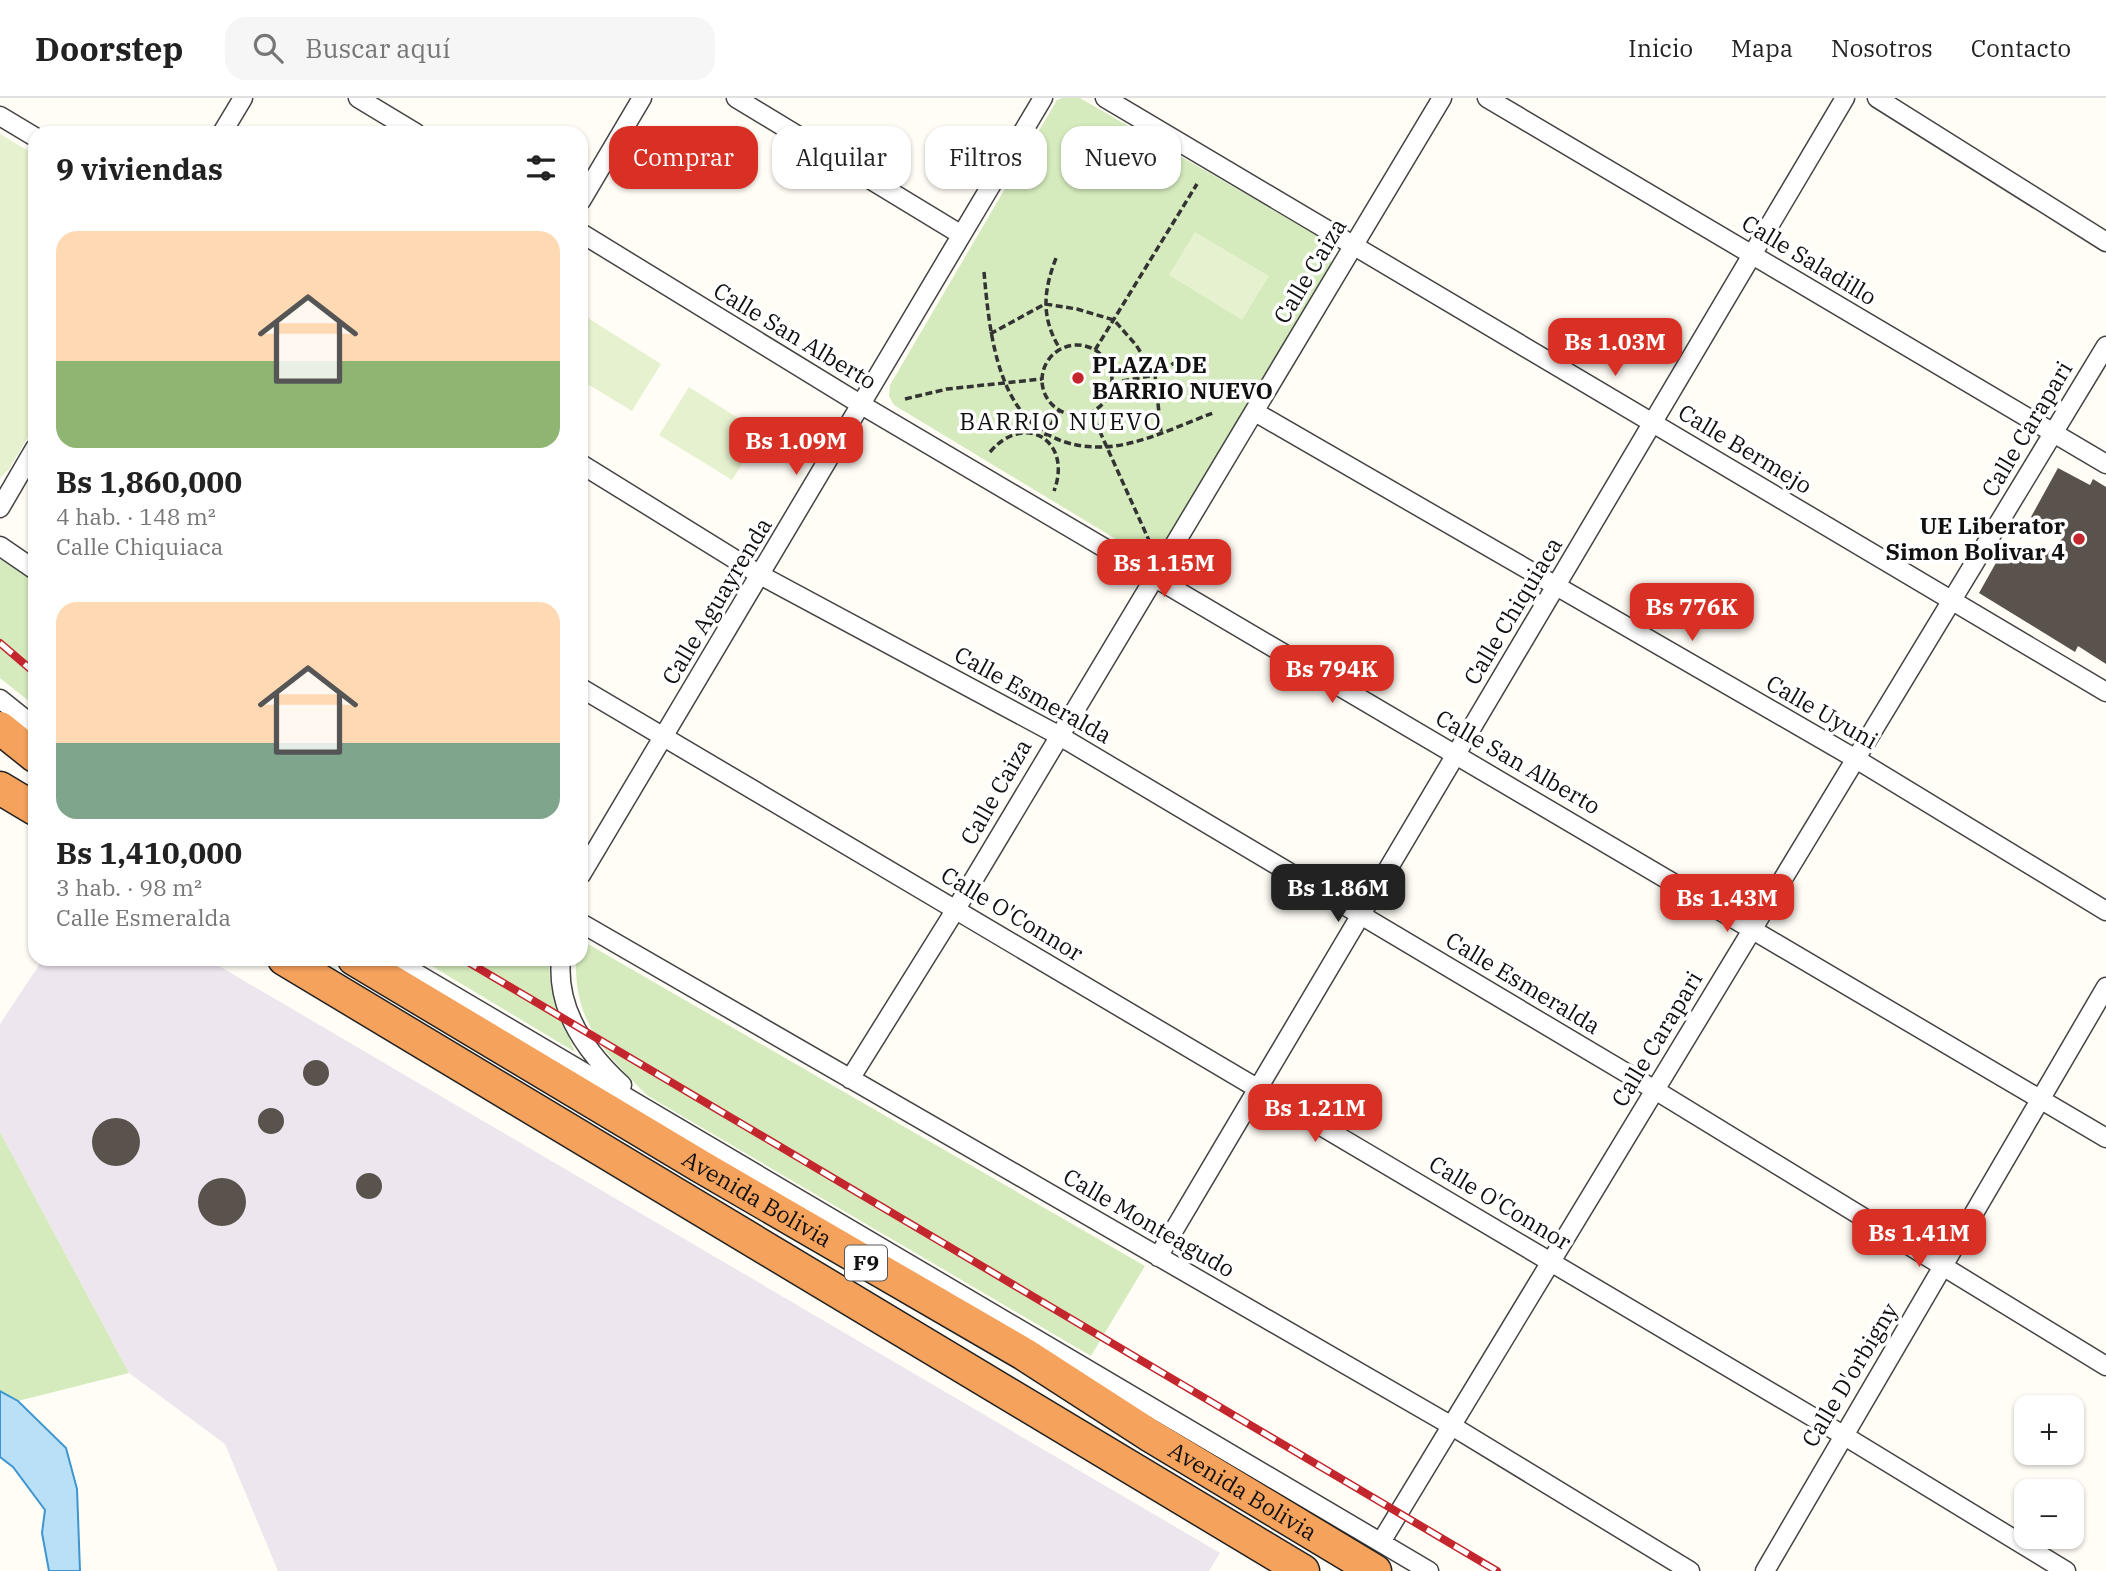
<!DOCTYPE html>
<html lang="es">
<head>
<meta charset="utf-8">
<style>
	body { margin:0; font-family:"IBM Plex Serif",serif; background:#f6f6f6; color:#222; height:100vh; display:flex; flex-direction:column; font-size:26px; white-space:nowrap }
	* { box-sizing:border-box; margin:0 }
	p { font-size:23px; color:#767676 }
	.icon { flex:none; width:38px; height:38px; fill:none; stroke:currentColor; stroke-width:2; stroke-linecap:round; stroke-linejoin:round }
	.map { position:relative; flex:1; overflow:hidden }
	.panel { position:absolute; left:28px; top:28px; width:560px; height:840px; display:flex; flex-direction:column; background:#fff; border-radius:21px; box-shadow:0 2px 5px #0004 }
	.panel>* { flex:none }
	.hud { position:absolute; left:609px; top:28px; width:665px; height:63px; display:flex; gap:14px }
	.fabs { position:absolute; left:2014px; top:1297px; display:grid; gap:14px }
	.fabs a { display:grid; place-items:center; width:70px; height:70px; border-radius:14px; background:#fff; box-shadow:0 2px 5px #0004; font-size:35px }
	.price { position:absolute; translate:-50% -60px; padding:0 16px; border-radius:14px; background:#d93025; color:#fff; font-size:23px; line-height:46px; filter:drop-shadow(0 2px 4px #0008) }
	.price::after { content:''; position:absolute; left:50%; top:42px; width:21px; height:16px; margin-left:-10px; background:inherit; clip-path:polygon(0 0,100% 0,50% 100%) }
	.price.current { background:#222; color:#fff }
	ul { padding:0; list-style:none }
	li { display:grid; align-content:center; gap:14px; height:371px; padding:0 28px }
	li span { display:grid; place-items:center; height:217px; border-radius:21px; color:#555 }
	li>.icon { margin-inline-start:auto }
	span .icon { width:126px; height:126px; fill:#fffc; stroke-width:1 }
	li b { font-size:30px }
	h2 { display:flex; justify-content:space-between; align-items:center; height:84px; padding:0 28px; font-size:30px }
	.pill { padding:0 24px; border-radius:21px; background:#fff; box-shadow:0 2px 5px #0004; font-size:24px; line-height:63px }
	.pill.current { background:#d93025; color:#fff }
	header { display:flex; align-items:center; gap:42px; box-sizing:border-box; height:98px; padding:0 35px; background:#fff; border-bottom:2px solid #e0e0e0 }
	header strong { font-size:33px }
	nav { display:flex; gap:38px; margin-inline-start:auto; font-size:24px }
	.search { width:490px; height:63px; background:#f6f6f6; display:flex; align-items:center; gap:18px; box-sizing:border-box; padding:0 24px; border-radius:21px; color:#767676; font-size:26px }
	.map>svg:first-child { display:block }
	.industrial { fill:#eee6ef }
	.green { fill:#d5ebbd }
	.pitch { fill:#e6f2cf }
	.water { fill:#b9e0f7; stroke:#3f96cf; stroke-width:2 }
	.building { fill:#5a524d }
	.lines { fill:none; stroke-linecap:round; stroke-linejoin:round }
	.street-casing { stroke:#444; stroke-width:21 }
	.highway-casing { stroke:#222; stroke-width:35 }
	.path { stroke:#333; stroke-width:3.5; stroke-dasharray:7 3.5; stroke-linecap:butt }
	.street { stroke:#fff; stroke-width:18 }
	.highway { stroke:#f5a25d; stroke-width:32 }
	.rail-casing { stroke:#c4262e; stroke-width:8 }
	.rail { stroke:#fff; stroke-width:5; stroke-dasharray:16; stroke-linecap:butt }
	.poi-dot { fill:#c4262e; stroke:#fff; stroke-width:2.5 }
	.labels { text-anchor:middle; stroke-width:7; stroke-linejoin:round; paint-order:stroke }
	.shield { fill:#fff; stroke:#585858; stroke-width:2 }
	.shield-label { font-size:21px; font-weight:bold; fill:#111 }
	.street-label { font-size:23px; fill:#111; stroke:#fff }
	.poi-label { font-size:23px; font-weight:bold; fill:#111; stroke:#fff; text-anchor:start }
	.neighbourhood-label { font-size:24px; letter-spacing:2px; fill:#111; stroke:#fff }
</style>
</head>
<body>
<header>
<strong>Doorstep</strong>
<div class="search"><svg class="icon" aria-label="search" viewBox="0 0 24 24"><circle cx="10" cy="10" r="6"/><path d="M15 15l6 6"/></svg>Buscar aquí</div>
<nav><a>Inicio</a><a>Mapa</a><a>Nosotros</a><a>Contacto</a></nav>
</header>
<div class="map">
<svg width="2106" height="1473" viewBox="0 0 2106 1473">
	<rect width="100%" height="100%" fill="#fffdf5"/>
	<path class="industrial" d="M43,861H207L1220,1455L1209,1473H278L225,1346L129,1275L0,1034V926Z"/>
	<path class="green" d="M1062,0H1080L1330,145L1331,167L1167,446L1155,455L1134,452L894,307L889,298L890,287L1057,2Z
		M0,459L35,484V608L0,580Z
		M581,842L1145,1168L1091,1258L648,998C605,956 574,925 576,861H581Z
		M420,861H550C546,892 564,925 575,954Z
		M0,1034L129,1275L18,1303L0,1294Z"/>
	<path class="pitch" d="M0,36L35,57V327L9,371L0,380Z
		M1195,134L1269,178L1242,222L1169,177Z
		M588,220L661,266L632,313L581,282V231Z
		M689,289L762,335L732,382L659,337Z"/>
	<path class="water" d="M0,1293L18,1303L66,1350L77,1391L80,1473H49L42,1435L45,1412L13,1369L0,1359Z"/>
	<path class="building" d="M2058,370L2090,387L2093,381L2106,389V566L2078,548L2075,554L1979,495L2006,447L2039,463L2064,439L2031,419Z
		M303 975a13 13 0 1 1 26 0a13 13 0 1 1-26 0Z
		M258 1023a13 13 0 1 1 26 0a13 13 0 1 1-26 0Z
		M92 1044a24 24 0 1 1 48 0a24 24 0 1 1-48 0Z
		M356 1088a13 13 0 1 1 26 0a13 13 0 1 1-26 0Z
		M198 1104a24 24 0 1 1 48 0a24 24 0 1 1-48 0Z"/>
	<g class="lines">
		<defs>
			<path id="street" d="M358,0L416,35
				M736,0L960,136
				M1105,0L2106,594
				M1487,0L2106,366
				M1877,0L2106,144
				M0,18L35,39
				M222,35L243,0
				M581,103L642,0
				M581,135L860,306L2106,1040
				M1255,314L1856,661L2106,813
				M581,366L762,478L1058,637L1655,992L2106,1268
				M0,410L35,350
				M0,448L35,472
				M581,590L1843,1337L2066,1473
				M0,601L35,629
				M581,777L1043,0
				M581,825L1452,1328L1690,1473
				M392,861L1429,1473
				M561,861C556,912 586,954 622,987
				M850,981L956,811L1442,0
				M1158,1159L1845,0
				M1381,1444L2106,248
				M1765,1473L2106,889"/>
			<g id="highway">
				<path d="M0,630L35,658"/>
				<path d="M0,690L35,711"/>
				<path d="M284,861L1303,1473"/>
				<path id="s1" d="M354,861L700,1068L1024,1256L1151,1338L1375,1473"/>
			</g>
		</defs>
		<use href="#street" class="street-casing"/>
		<use href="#highway" class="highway-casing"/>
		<path class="path" d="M1056,160C1043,194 1041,220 1060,251
			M984,174C991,253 1002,352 1105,349C1141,347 1180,327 1213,315
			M990,236L1045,206L1077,211L1114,222L1136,247L1155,277L1161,334
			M1042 282a35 35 0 1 1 70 0a35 35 0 1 1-70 0Z
			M1095,252L1197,86
			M1112,285L1155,277L1184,259
			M905,301L947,291L1042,281
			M1091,314L1152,449
			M1045,338L1059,312
			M990,354C1025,313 1073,343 1054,393"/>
		<use href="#street" class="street"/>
		<use href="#highway" class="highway"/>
		<defs>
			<path id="rail" d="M0,545L35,575
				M463,861L1497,1473"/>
		</defs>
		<use href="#rail" class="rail-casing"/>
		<use href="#rail" class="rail"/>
	</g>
	<g class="poi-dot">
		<circle cx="1078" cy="280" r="7"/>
		<circle cx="2079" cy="441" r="7"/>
	</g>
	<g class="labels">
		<rect class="shield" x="845" y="1147.5" width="42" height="35" rx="5"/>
		<g class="shield-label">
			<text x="866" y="1172">F9</text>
		</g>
		<g class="street-label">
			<text transform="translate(1809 162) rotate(31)" y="8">Calle Saladillo</text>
			<text transform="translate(1310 173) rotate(-59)" y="8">Calle Caiza</text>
			<text transform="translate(795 238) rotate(31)" y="8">Calle San Alberto</text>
			<text transform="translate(2027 331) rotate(-59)" y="8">Calle Carapari</text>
			<text transform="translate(1745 351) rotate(31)" y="8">Calle Bermejo</text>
			<text transform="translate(717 503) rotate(-59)" y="8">Calle Aguayrenda</text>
			<text transform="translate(1513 513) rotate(-59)" y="8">Calle Chiquiaca</text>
			<text transform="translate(1033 597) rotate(29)" y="8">Calle Esmeralda</text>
			<text transform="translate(1822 614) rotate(30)" y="8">Calle Uyuni</text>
			<text transform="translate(1518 664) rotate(30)" y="8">Calle San Alberto</text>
			<text transform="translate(996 694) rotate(-60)" y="8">Calle Caiza</text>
			<text transform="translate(1012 816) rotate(31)" y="8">Calle O'Connor</text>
			<text transform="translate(1523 885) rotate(31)" y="8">Calle Esmeralda</text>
			<text transform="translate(1657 941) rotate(-59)" y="8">Calle Carapari</text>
			<text dy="8" stroke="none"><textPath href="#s1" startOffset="469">Avenida Bolivia</textPath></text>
			<text transform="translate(1500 1105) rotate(31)" y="8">Calle O'Connor</text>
			<text transform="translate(1149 1125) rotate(30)" y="8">Calle Monteagudo</text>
			<text transform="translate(1850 1277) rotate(-59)" y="8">Calle D'orbigny</text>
			<text dy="8" stroke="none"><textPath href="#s1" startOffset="1036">Avenida Bolivia</textPath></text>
		</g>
		<g class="poi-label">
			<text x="1092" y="275">PLAZA DE<tspan x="1092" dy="26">BARRIO NUEVO</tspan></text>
			<text x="2065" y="436" text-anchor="end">UE Liberator<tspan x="2065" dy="26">Simon Bolivar 4</tspan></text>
		</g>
		<g class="neighbourhood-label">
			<text x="1061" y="332">BARRIO NUEVO</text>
		</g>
	</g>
</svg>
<div class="fabs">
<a>+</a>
<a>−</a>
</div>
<b class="price" style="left:1615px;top:280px">Bs 1.03M</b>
<b class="price" style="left:796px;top:379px">Bs 1.09M</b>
<b class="price" style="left:1164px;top:501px">Bs 1.15M</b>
<b class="price" style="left:1692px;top:545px">Bs 776K</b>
<b class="price" style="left:1332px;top:607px">Bs 794K</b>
<b class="price current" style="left:1338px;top:826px">Bs 1.86M</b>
<b class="price" style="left:1727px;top:836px">Bs 1.43M</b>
<b class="price" style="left:1315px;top:1046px">Bs 1.21M</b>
<b class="price" style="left:1919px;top:1171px">Bs 1.41M</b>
<div class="hud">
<a class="pill current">Comprar</a>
<a class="pill">Alquilar</a>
<a class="pill">Filtros</a>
<a class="pill">Nuevo</a>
</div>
<section class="panel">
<h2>9 viviendas<svg class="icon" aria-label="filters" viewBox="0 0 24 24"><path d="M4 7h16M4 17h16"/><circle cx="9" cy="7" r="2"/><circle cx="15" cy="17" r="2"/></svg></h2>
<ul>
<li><span style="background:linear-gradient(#ffd9b3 60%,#8fb573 0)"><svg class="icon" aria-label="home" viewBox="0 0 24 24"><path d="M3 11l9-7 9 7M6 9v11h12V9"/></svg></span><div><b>Bs 1,860,000</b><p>4 hab. · 148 m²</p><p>Calle Chiquiaca</p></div></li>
<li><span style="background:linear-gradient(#ffd9b3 65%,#7fa58c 0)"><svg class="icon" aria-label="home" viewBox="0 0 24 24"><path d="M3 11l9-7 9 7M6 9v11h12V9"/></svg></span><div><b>Bs 1,410,000</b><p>3 hab. · 98 m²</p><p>Calle Esmeralda</p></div></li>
</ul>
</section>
</div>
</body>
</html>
